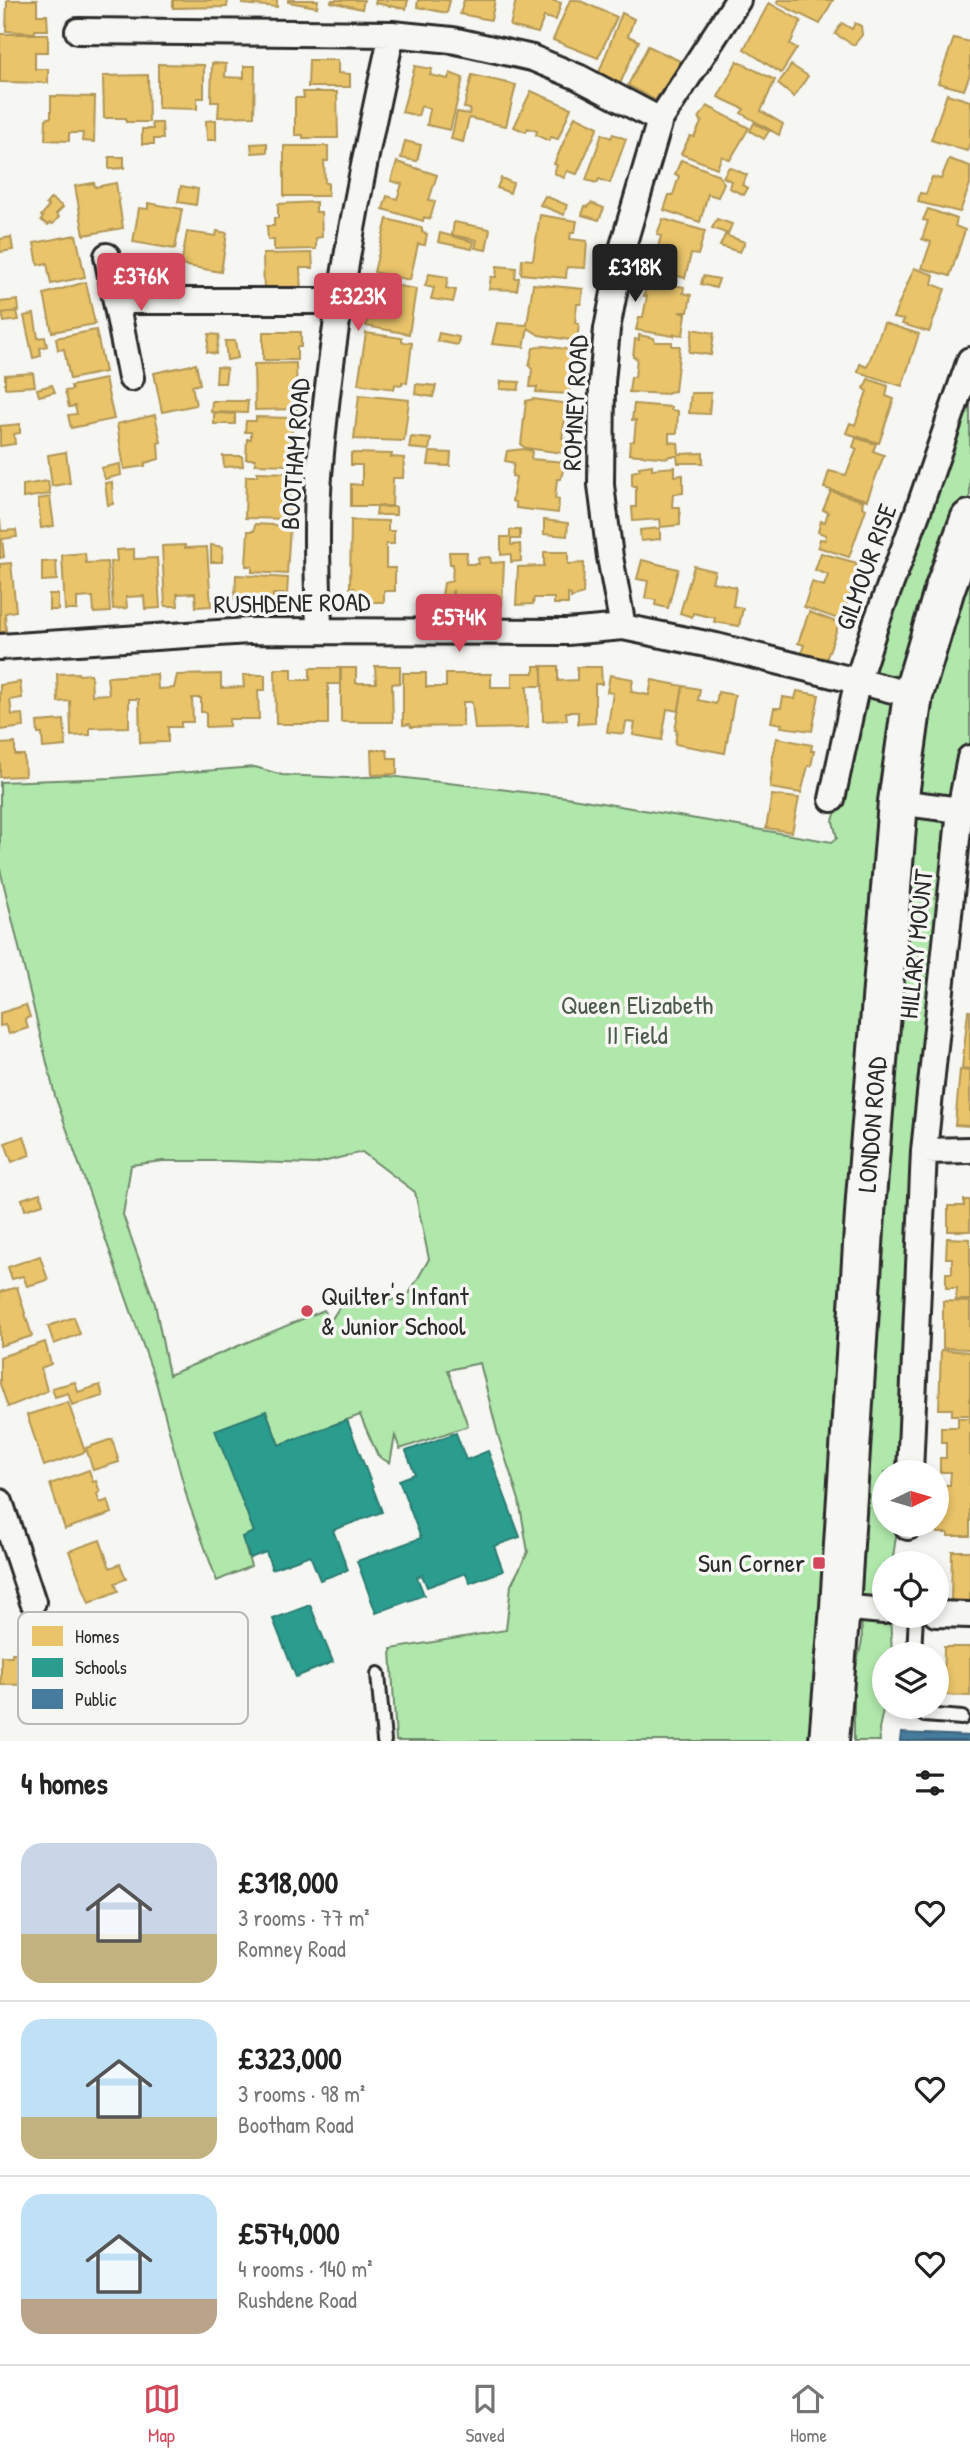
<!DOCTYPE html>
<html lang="en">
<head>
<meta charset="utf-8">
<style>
	body { margin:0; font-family:"Patrick Hand",sans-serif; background:#f2f2f2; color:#222; height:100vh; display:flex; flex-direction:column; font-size:26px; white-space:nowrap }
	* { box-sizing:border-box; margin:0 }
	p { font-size:23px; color:#767676 }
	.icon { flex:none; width:38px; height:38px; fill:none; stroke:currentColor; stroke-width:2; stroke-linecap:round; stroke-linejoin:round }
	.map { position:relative; height:1741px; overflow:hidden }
	.side { display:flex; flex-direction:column; background:#fff; flex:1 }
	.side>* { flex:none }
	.needle { width:46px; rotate:85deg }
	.fabs { position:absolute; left:872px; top:1460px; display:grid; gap:14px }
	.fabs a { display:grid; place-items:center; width:77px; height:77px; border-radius:50%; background:#fff; box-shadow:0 4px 10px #0003; font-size:35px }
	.price { position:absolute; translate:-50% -60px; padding:0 16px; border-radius:7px; background:#d1495b; color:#fff; font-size:23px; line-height:46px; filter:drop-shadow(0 2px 4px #0008) }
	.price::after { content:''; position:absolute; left:50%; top:42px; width:21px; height:16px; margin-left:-10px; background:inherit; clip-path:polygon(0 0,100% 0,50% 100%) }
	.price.current { background:#222; color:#fff }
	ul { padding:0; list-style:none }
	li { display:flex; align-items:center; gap:21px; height:175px; padding:0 21px }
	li+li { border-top:2px solid #e0e0e0 }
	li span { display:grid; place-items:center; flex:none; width:196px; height:140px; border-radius:21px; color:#555 }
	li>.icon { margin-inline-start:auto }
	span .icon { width:84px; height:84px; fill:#fffc; stroke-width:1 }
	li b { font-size:30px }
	h2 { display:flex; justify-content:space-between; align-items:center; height:84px; padding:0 21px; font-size:30px }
	.dock { display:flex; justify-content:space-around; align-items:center; height:98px; border-top:2px solid #e0e0e0; background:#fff; font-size:19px; color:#767676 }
	.dock a { display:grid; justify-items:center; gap:4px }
	.dock .current { color:#d1495b }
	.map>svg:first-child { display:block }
	.green { fill:#b0e8ab; stroke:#6e8a6b; stroke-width:2; fill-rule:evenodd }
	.homes { fill:#e9c46a; stroke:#b09657; stroke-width:2 }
	.schools { fill:#2a9d8f; stroke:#2a7b71; stroke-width:2 }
	.public { fill:#457b9d; stroke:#3d637b; stroke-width:2 }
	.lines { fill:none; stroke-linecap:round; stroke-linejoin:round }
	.service-casing { stroke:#2b2b2b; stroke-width:18 }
	.minor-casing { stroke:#2b2b2b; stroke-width:30 }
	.primary-casing { stroke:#2b2b2b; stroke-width:44 }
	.service { stroke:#f6f6f2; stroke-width:12 }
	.minor { stroke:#f6f6f2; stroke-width:24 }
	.primary { stroke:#f6f6f2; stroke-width:38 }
	.poi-dot { fill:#d1495b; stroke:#f6f6f2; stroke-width:2.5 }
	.labels { text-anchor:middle; stroke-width:7; stroke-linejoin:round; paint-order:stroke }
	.street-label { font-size:26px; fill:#2b2b2b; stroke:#f6f6f2 }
	.park-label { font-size:26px; fill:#4c5a4b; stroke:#f6f6f2 }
	.poi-label { font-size:26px; fill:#2b2b2b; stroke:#f6f6f2; text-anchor:start }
	.key { fill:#f6f6f2; stroke:#b9b9b6; stroke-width:2 }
	.key-label { font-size:19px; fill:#2b2b2b }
</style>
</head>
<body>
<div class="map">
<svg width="970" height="1741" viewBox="0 0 970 1741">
	<rect width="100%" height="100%" fill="#f6f6f2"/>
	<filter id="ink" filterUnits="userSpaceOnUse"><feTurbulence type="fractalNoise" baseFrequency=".0143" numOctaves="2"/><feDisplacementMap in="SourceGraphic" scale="14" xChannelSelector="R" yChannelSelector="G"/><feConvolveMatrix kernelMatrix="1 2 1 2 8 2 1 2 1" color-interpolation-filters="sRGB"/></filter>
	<g filter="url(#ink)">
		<path class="green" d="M970,360V520L923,702L970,556V758L907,1472H884V1524H898L892,1563H884V1615H890L892,1654H884V1705L879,1729L880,1741H854V1675L862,1641L860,1558L819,1741H396L391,1649L506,1630L511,1585L528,1552L519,1500L498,1435L480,1363L448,1370L468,1426L400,1449L395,1436L390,1463L378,1456L360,1415L279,1445L266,1411L216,1430L254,1532L242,1537L251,1566L217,1581L188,1501L156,1382L55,1096L0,869V782L113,778L255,767L282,775L346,778L389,776L566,797L832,842L837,838L833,821L844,782L838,771ZM362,1152L415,1192L429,1259L409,1294L374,1306L341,1305L329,1323L324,1310L169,1375L155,1304L123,1215L131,1165L163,1161H227L315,1164Z"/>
		<path class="homes" d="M7,0H37V15H47L48,30H35V33L6,31Z
			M173,0H228L227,7L173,8Z
			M242,0H277V7L242,4Z
			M288,0H318L317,7L288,2Z
			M332,0H364L362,9L331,2Z
			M376,0H408L406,9L375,3Z
			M418,0H450L447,13L417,7Z
			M464,0H495L491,20L460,14Z
			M516,0H551L561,3L556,20L544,17L538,33L510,26Z
			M570,0H578L617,17L598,58L553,40Z
			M778,0H833L820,24L777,3Z
			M769,3L801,21L790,44L797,48L781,73L744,49Z
			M622,13L634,19L628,36L639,41L620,84L598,75Z
			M842,23L852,29L855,23L861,26L862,35L854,45L835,34Z
			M0,34H48V52H35V69H48V83L0,82Z
			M954,38L970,42V74L964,90L938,83Z
			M648,46L682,62L655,100L628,85Z
			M309,60H338V73L350,74V87H308Z
			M737,61L775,80L761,111L783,124L779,135L741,113L744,109L718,97Z
			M212,63L226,64L225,77L244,78V66H255L254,116L218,117L219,102H211Z
			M158,64L204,65V98H197V109L158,108Z
			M791,65L808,76L794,97L778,84Z
			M415,66L432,69L430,75L448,79L450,73L463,78L450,130L427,125L430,109L421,106L418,116L402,112Z
			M148,75L149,122H126V118H104L103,76Z
			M472,75L516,85L506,126L469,118L463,142L451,139L457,112L469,114L470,109L464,108Z
			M531,91L571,108L558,139L551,137L549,141L536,135L537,131L528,128L526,132L514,127Z
			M303,92H337L338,138H303V135H295V98H304Z
			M947,94L970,101V142L967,151L931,140Z
			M51,96L95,97L94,142L82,141L83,133H69V141L45,140L46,119L51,117Z
			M707,106L749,128L730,160L722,156L717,168L681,154L690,136L694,137L702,121L699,118Z
			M575,116L598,127L577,174L567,171L564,178L554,173L557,165L554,164Z
			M216,120V140H207L206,121Z
			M152,123H162L163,139H154V144H142V129H153Z
			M754,123L769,131L764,139L750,131Z
			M602,134L611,138L613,134L626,139L610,183L599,179L597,183L586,180Z
			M405,141L421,145L417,161L401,158Z
			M267,143V152L252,153L251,144Z
			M284,146H328V161H324L325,183H328V196H284Z
			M109,157H124V168L109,169Z
			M949,159L970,166V184L960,212L918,202L920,193L926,194L932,177L941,179Z
			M681,160L717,174L724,183L718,197L708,194L700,222L664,210L669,195H673L679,176L675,174Z
			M397,162L437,175L429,200L435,202L430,219L424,217L423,221L383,209L387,196L397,199L402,184L391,181Z
			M729,167L747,175L742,185L748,188L744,195L729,188L731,181L723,177Z
			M501,178L513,183L510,193L497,188Z
			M94,183L95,187L116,183L123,228L84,235L75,186Z
			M181,186L198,189L196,205L178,202Z
			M545,196L567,205L564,215L540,205Z
			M51,198L63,207L56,214L59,217L53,224L50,223L48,225L41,220L43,217L41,216L49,206L46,204Z
			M316,202V212H321L322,237L316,238V249L274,250V240H268L267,226H274V218H278V204Z
			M148,203L182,209L175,249L133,242L139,208L148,209Z
			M591,203L604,208L599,220L582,215L585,206L588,207Z
			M928,209L957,219L955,226L965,230L950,276L922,268L931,242L922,239L928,221L923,220Z
			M540,215L577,221L575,232H571L570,239L587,241L585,268L567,267L566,278L521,274L522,259L533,260Z
			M387,219L422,228V232L427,234L425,245L418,244L410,280L374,272Z
			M663,219L705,231L698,255L691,254L685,278L649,268L652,255H656L661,236L657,234Z
			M717,219L732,224L728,234L712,228Z
			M454,222L490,229L486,250L475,248L477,240L452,235Z
			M217,231L227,233L221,272L181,265L187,232L216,236Z
			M440,233L474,242L472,249L438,242Z
			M76,235L85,277L51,284L47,263L38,265L34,243Z
			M725,235L745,242L740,252L720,246Z
			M11,237L13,250L0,252V239Z
			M312,253L313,268H300L301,292L264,293L263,254Z
			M497,266L516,268L515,278H519L517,290L489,289L491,277H496Z
			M914,268L934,275L932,284L945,289L929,332L902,324L904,320L893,318Z
			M429,274L448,277L446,288L456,290L453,302L431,299L434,288L425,286Z
			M703,276L719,279L716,288L701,284Z
			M647,280L684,287L683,293L691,295L688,312H679L686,314L683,335L674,334V336L636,330L639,317H643L647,296H644Z
			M86,282L95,324L52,332L44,294Z
			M376,282L416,289L409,334L366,326L369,310L381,312L383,300L373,299Z
			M533,284L583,289L581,304H577L575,323L579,324L577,341L539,335L528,328L524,347L492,344L497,323L527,325Z
			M18,300L19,311L0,313V302Z
			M17,311L19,320L4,322L2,313Z
			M34,314L38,338L45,337L47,346L40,348L41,356L33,358L24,316Z
			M884,323L919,334L902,386L858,372L860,364L867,367Z
			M693,329L714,333L711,355L689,352Z
			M96,330L105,372L70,379L64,349L58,350L56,338Z
			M263,332H301V347H297V360H263Z
			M366,333L402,338V342L412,343L407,383L402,382V385L395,384L394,389L358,384Z
			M439,333L459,337L458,345L437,341Z
			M209,334L219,335L216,354L207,352Z
			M639,335L654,338L655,342H672V346H680L675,391L668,392V394L629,392L631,377H635L637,358L633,357L635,339L639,340Z
			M225,341H235L238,358L227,360Z
			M544,346L575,350L569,394L536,392L537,387H530L532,369L529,366L533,348Z
			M296,363L297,409L255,410L254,364Z
			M196,364L200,384L192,386L196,405L162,412L154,373Z
			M217,367L227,368L225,383H216Z
			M33,373L35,386L5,388V375Z
			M105,379L114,419L71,428L68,415L77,414L75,406L69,407L65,391L72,390L71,386Z
			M868,379L888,386L886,396L894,399L879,443L846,433L850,423L855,425L867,391L864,388Z
			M501,381L520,382L518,390L500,389Z
			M416,384L436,386L433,397L415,394Z
			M52,385L55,392L39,396L37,389Z
			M691,393H711L709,414L689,413Z
			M359,395L409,400L404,441L354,439Z
			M533,399L570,404L569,418H565L562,438H565L564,453L526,448L521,445L526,401Z
			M212,401H248L247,413L211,412Z
			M634,404L671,407V410L678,411L677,433H669V442L678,443L679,454L703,453V463H678L677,456H669L668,458L629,454L630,442L634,441L636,420H632Z
			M214,413L235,414V424H214Z
			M155,415L161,442L158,443L159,459L145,463V466L124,469L117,424Z
			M256,417L292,418L291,465L255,464V459H246L247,439H251V432H245L246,421H256Z
			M20,424V433L14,434L15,444L0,446V426Z
			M411,437L431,439L429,450L409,448Z
			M856,438L876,444L873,451L884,455L867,500L824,488L829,471L846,475L857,449L853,447Z
			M524,449L532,451L531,459L565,462L561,479H557L555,499H559L558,513L516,508V503L512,501L516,477L512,476L514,463L505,461L507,451Z
			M66,452L70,483L52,486L48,455Z
			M430,452L451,453L450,466L428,465Z
			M351,453L392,454L391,457L404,458L403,478H393L392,506H351V484L362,485V465H351Z
			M223,456H242L243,466L224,467Z
			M120,464L121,475L105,479L101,468Z
			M652,465V469L675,467V476L683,475V493L673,494L672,507H680V525L661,527L660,519L633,521L632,507H636V486H632V472L640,470L639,467Z
			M257,472L291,473L289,519L245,518L246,476H257Z
			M48,481L50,494L23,498V485Z
			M112,482L113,504L108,505L105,483Z
			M831,491L863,501L862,507L866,509L849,557L818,547L820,539L825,540L826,535L818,532L821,521L825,522L828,512L823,510Z
			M50,497L54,526L41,528L38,499Z
			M377,507H396V515H376Z
			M0,519L1,531L16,530L17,537L2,539L4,557L0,558Z
			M351,520L388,521V531H394V544H386V568H395V591H384V602H355L354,588H350Z
			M544,520L568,523L567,536L544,534Z
			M255,524L290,526L287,574L252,572V566H246L248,531H254Z
			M660,528V539L641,541L640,530Z
			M510,530H520V539H511V545L520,544L521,561L511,562V554L501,555V537H510Z
			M185,545V548L207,547L211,606L196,607L195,593L177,594L178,606H165L162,546Z
			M211,545L223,547L222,562H211Z
			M134,549V559L157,558L160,608L145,609L144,596L126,597L127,608L113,609L110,562L117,561L116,550Z
			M449,552H467L466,564H479L478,558L490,557L491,563L504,562L502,605L489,604V598L468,599L467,605L453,604V590L450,602H441L444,583L452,581L453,564H450Z
			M544,552H568V564L584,563L583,594L571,598V595L568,594V604H554V598H534L533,604L516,605L518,567L544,566Z
			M85,553L86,563L107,562L110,612L94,613L93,597L77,598V610H65L62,555Z
			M821,553L857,563L854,571L859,572L841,620L804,607L812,582L824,586L828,575L815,570Z
			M642,560L678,569L668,608L655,605L656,600L645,598L648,581L637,579Z
			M56,561L57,580L42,581V562Z
			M11,563L16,611L5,613L6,632H0V564Z
			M694,566L715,571L712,582L736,587L733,606L743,608L739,626L714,622L715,618L693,613L692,617L680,613Z
			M236,575L288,578L287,594H273V601L235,599Z
			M49,594H58V610H49Z
			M809,612L839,623L825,663L800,656L804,645L798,643Z
			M375,666H400V683L392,684L393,722H341V668H356V683H376Z
			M534,666H542V686H527L528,728L475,729L472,702H463V726L411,727L410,724L403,725V673H426V687H446V674H491V687H512V673H534Z
			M542,666H558V681L577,680V667H601L602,684H595V723L578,724V712H566L567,720L543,721Z
			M310,668H340V684H328V724H276L275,669H292V680H310Z
			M78,673L79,675L91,674L92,695L109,694L107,677L157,674L158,689L174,688L177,675L221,674V688L244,687L243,675H265V690H258L259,719H229V726L206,727V712H201V698H192L193,722H181V727H168V742L140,743L139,699H129V727L90,728V735L71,736L70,701L58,702L57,674Z
			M610,675L633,679L631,692L649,695L652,680L683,686L679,711L667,709L662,740L633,735L635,723L626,722L624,734L607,732L613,693L607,692Z
			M20,682L22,698L10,700L12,715L23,714L24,727L0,730V685Z
			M683,686L700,689L698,700L716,704L718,692L735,695L725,753L675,744L677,730H675Z
			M797,691L819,695L812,731L781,727L782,724L771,722L774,708H781L783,697L795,699Z
			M64,720L66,746L43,748L42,734H38L37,722Z
			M777,738L812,745L811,751H814L811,766H808L801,793L770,788L773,761L772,760Z
			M15,743V755H24L25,776L0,777V744Z
			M371,750H387L388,758H397V774L372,775Z
			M772,795L799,798L792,832L766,828Z
			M26,1005L30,1017L25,1019L28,1028L9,1034L5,1025L0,1026V1013Z
			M968,1011H970V1069L962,1068Z
			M960,1070L970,1071V1126L955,1125Z
			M24,1136L30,1155L12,1162L5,1143Z
			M40,1193L43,1204L25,1210L22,1199Z
			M964,1200H970V1231H948V1206H964Z
			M947,1238L970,1239V1300H956L957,1288H946V1273H952V1258H946Z
			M40,1256L48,1280L27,1286L23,1276L12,1279L8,1267Z
			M17,1287L32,1336L0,1346V1292Z
			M943,1301L970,1302V1349L943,1348Z
			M74,1317L80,1334L54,1344L48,1326Z
			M45,1342L51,1364L41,1368L47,1391L8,1407L0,1384V1357Z
			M941,1350L970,1352V1415H952V1409H939Z
			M75,1382L78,1392L100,1385L103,1396L72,1405L68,1393L55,1397L52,1388Z
			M68,1402L85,1452L44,1466L27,1415Z
			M958,1418H970V1536H948V1533H937V1485H950L951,1472H940V1458H946V1442H941V1427H958Z
			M112,1439L119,1462L93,1470L86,1448Z
			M89,1470L93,1482L96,1481L100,1492L97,1494L100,1503L108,1500L112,1513L65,1529L50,1484Z
			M100,1540L110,1568L120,1564L126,1579L115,1583L118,1591L89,1603L69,1551Z
			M952,1551H970V1601H951Z
			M944,1647H970V1696L943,1695Z
			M12,1653H61L62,1684L1,1685V1656H12Z"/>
		<path class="schools" d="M266,1411L279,1445L347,1420L382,1512L333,1530L348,1570L320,1580L310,1555L272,1569L266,1552L250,1558L242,1537L254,1532L215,1430Z
			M456,1433L466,1460L488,1451L520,1537L494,1546L503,1571L470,1583L466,1573L427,1587L422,1575L417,1577L424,1595L376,1613L357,1561L421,1538L399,1480L415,1474L406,1451Z
			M310,1605L333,1662L296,1677L273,1619Z"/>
		<path class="public" d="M901,1733L970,1736V1741H900Z"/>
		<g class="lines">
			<defs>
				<path id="service" d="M914,1654L916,1615
					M378,1674L384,1741
					M915,1706L924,1715L962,1718"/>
				<path id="minor" d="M78,31L392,34L452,40L532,58L578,77L660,120
					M107,256L131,378
					M116,301H339
					M623,627L610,557L601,485L602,382L607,329L623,246L660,120L738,0
					M319,631C318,580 315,528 319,476C331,327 359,180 392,34
					M0,647L249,631L567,632L623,627L716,646L913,695
					M832,799L857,683L876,623L918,511L970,360
					M898,802L960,810
					M924,1151L970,1150
					M910,1472L924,1151L960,810L970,758
					M0,1502L33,1602
					M908,1527V1524
					M840,1607L884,1611
					M936,1614L970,1615"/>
				<g id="primary">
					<path id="s1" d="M829,1741L840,1607L866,1198L898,802L913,695L945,588L970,520"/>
				</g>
			</defs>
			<use href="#service" class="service-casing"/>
			<use href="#minor" class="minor-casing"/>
			<use href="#primary" class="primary-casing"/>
			<use href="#service" class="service"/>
			<use href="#minor" class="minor"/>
			<use href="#primary" class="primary"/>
		</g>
	</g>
	<g class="poi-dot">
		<circle cx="307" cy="1311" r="7"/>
		<rect x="812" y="1556" width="14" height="14" rx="3.5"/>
	</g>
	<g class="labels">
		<g class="street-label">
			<text transform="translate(575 403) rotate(-87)" y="9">ROMNEY ROAD</text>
			<text transform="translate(295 454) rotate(-86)" y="9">BOOTHAM ROAD</text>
			<text transform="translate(866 567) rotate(-70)" y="9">GILMOUR RISE</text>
			<text transform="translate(292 603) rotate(-1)" y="9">RUSHDENE ROAD</text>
			<text transform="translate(916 944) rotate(-84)" y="9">HILLARY MOUNT</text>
			<text dy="9" stroke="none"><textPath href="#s1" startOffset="618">LONDON ROAD</textPath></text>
		</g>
		<g class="park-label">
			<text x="637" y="1014">Queen Elizabeth<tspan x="637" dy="30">II Field</tspan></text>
		</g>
		<g class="poi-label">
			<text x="321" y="1305">Quilter's Infant<tspan x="321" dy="30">&amp; Junior School</tspan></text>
			<text x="805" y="1572" text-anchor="end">Sun Corner</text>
		</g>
	</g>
	<rect x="18" y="1612" width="230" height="112" rx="10" class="key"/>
	<rect x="32" y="1626" width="31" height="20" fill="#e9c46a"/>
	<rect x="32" y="1658" width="31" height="19" fill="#2a9d8f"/>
	<rect x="32" y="1689" width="31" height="20" fill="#457b9d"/>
	<g class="key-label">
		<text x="75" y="1643">Homes</text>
		<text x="75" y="1674">Schools</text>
		<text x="75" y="1706">Public</text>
	</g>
</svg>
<div class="fabs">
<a><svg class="needle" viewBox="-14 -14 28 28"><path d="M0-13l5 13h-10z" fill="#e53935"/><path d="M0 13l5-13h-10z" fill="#767676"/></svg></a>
<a><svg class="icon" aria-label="locate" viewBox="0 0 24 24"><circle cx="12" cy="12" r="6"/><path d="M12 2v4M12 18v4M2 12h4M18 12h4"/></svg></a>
<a><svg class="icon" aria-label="layers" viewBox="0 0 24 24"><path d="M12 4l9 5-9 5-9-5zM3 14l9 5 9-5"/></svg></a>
</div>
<b class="price current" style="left:635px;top:304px">£318K</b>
<b class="price" style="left:141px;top:313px">£376K</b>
<b class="price" style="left:358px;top:333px">£323K</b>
<b class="price" style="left:459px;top:654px">£574K</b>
</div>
<section class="side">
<h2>4 homes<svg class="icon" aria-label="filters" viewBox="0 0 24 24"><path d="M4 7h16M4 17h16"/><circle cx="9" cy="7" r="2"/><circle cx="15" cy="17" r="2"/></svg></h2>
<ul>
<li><span style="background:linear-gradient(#c9d6e8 65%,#c2b280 0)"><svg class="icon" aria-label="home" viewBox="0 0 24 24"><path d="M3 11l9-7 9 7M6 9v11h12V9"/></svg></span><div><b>£318,000</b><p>3 rooms · 77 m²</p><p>Romney Road</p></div><svg class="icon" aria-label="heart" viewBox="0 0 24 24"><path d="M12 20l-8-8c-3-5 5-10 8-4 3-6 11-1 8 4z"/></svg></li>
<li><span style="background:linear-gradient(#bfe0f5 70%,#c2b280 0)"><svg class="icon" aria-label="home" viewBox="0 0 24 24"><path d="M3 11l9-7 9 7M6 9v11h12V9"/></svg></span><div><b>£323,000</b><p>3 rooms · 98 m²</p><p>Bootham Road</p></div><svg class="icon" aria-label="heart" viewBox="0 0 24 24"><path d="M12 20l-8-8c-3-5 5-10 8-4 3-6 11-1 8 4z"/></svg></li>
<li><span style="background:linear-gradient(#bfe0f5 75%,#b9a48a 0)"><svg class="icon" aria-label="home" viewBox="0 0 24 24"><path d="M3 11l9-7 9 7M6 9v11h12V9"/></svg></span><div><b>£574,000</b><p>4 rooms · 140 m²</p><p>Rushdene Road</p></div><svg class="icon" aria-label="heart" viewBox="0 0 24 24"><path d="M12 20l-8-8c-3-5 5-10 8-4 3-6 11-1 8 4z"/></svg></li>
</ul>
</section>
<nav class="dock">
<a class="current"><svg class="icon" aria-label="map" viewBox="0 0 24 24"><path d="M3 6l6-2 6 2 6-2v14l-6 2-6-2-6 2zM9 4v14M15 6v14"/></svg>Map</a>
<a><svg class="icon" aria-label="saved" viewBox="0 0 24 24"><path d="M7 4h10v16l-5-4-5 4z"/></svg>Saved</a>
<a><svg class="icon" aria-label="home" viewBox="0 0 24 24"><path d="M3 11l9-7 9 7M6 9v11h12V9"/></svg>Home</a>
</nav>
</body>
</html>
